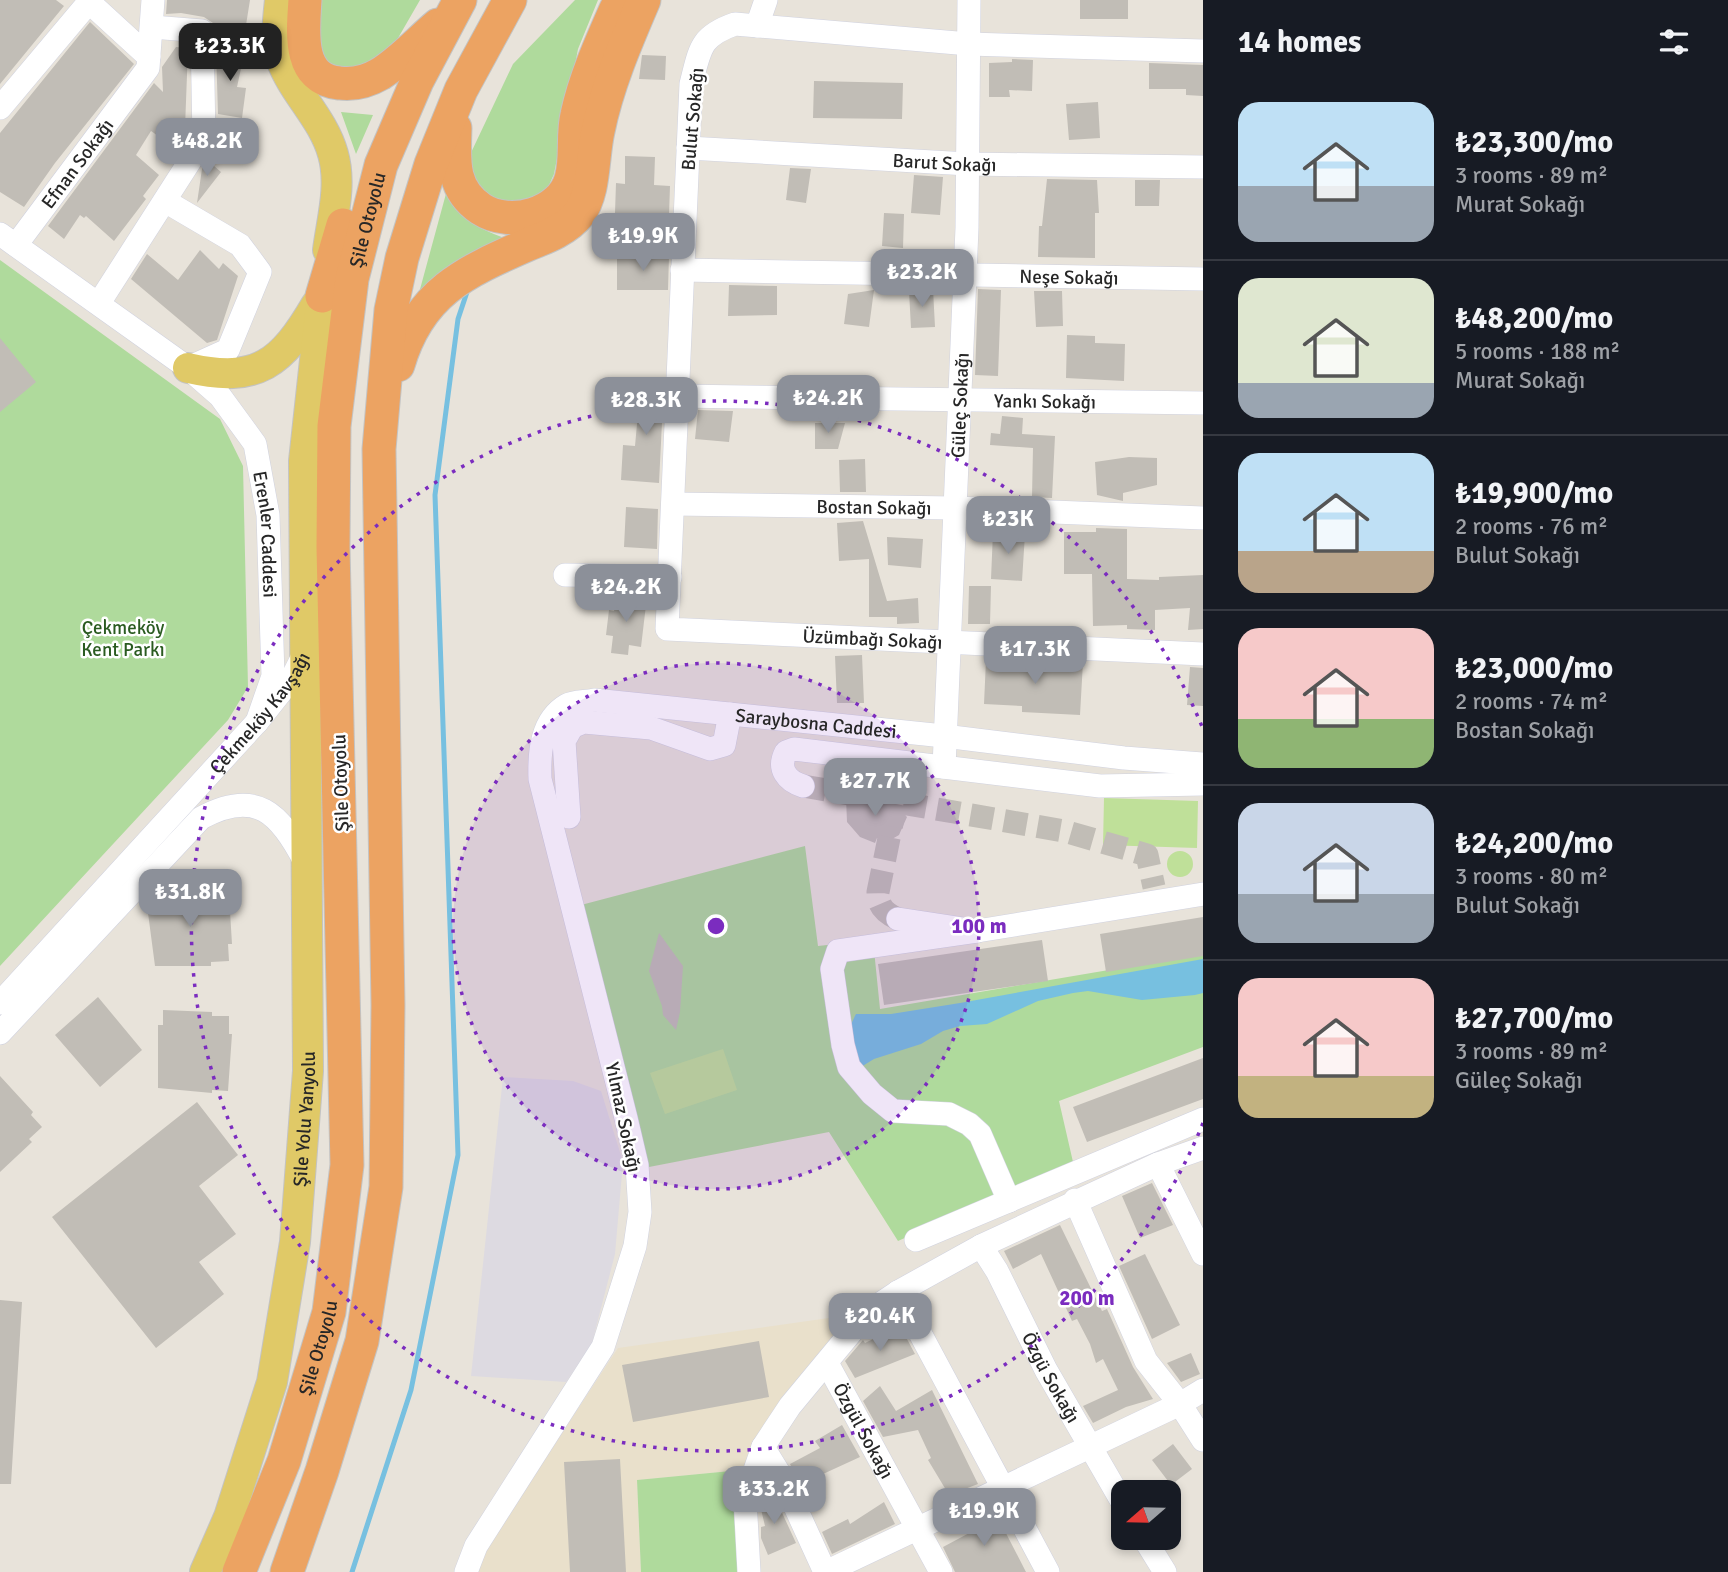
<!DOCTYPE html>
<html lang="en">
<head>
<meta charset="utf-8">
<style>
	body { margin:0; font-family:Signika,sans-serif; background:#20242c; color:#f1f3f6; height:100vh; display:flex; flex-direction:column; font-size:26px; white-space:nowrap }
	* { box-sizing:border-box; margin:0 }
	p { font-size:23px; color:#9ea1a6 }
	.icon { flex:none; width:38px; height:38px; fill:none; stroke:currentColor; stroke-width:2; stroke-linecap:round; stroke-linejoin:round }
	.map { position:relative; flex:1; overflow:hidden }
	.panel { display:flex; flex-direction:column; background:#171b24; width:525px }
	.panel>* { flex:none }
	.needle { width:46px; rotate:250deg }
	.fabs { position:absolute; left:1111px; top:1480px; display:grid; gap:14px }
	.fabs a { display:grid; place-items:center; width:70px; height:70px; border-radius:14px; background:#171b24; box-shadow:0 4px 10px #0003; font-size:35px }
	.price { position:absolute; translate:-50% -60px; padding:0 16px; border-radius:14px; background:#8c9099; color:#fff; font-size:23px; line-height:46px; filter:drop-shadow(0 2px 4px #0008) }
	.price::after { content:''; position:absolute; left:50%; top:42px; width:21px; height:16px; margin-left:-10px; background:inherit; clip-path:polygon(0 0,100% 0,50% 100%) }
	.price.selected { background:#222; color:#fff }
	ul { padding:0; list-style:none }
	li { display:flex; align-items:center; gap:21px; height:175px; padding:0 35px }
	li+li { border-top:2px solid #363941 }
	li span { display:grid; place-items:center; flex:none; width:196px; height:140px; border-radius:21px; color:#555 }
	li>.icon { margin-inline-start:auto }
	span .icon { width:84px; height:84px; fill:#fffc; stroke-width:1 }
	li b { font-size:30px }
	h2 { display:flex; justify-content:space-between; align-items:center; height:84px; padding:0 35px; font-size:30px }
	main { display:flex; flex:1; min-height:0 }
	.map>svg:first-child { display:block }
	.industrial { fill:#dddae1 }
	.education { fill:#e9e0cb }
	.green { fill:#afda9c }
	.pitch { fill:#bfe099 }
	.water { fill:#77c0e0 }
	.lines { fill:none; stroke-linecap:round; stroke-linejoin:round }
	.stream { stroke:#77c0e0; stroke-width:5 }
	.building { fill:#c1bdb6 }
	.minor-tunnel { stroke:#c1bdb6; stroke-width:23; stroke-dasharray:23 11; stroke-linecap:butt }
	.minor-casing { stroke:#d0d2df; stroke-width:24 }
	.major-casing { stroke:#c3c3c3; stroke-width:32 }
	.highway-casing { stroke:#c3c3c3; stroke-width:35 }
	.minor { stroke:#fff; stroke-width:23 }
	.major { stroke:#e0c967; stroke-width:30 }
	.highway { stroke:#eca362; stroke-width:33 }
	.ring { fill:none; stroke:#7b2cbf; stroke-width:3.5; stroke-dasharray:3.5 7 }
	.labels { text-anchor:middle; stroke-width:5; stroke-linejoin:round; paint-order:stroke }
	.street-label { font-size:19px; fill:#272727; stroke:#fff }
	.park-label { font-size:19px; fill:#2a5b20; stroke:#fff }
	.centre { fill:#7b2cbf; stroke:#fff; stroke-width:3.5 }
	.ring-label { font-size:21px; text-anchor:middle; font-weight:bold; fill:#7b2cbf; stroke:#fff; stroke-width:5; stroke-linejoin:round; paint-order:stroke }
</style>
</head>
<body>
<main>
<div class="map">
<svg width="1203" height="1572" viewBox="0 0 1203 1572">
	<rect width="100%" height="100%" fill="#e8e3da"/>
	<path class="industrial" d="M503,1077L573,1081L601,1091L623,1162L615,1254L592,1343L566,1382L471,1376Z"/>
	<path class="education" d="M857,1314L741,1470L637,1480L641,1572H474L478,1561L618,1348Z"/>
	<path class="green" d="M321,0H420L390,52L366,71C357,71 344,72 337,69C313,60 320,19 321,0Z
		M575,0H598L578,49L554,174L546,192L518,209L480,196L468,159L513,64Z
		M341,112L373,115L356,154Z
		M447,190C468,224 477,229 514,241L416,304Z
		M0,260L220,419L243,466L248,687L228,720L0,966Z
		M805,846L818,946L873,940L880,1009L1203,954V1047L1059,1101L1073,1162L898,1241L829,1132L649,1167L581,905Z
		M741,1470L740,1572H641L637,1480Z"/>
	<path class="pitch" d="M1104,798L1198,801L1197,848L1103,845Z
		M1167 864a13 13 0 1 1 26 0a13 13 0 1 1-26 0Z
		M723,1049L737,1090L665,1114L650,1073Z"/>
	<path class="water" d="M1203,959V993L1195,995L1142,1000L1088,991L1073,993L1038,1001L987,1024L960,1026L943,1031L921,1044L874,1059L861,1067C846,1051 846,1032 856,1014H891L960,1003Z"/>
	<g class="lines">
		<path class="stream" d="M352,1572L411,1390L458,1155L435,495L458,319L468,289"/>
	</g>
	<path class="building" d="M0,0H56L64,6L0,84Z
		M167,0H250L246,25L213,23L204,17L181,13L166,14Z
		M1080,0H1128V19H1080Z
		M90,22L134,64L55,163L24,207L0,192V133Z
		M176,47L188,48L185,128L180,151L151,131L136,155L159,175L143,196L146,199L114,241L86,216L84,218L80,215L64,239L48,226L154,83L163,92L162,67Z
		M216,49L245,50L237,87L246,88L242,118L218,114Z
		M642,55L666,56L665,80L639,79Z
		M1012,59L1033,60L1032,91L1009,90L1010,97H989V63L1012,62Z
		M1149,63L1203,65V96L1186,95V89H1149Z
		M814,81L903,83L902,119L813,118Z
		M1098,102L1100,138L1069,140L1066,104Z
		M625,156L655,157L654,185L670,186L669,215L615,213L616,183L625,184Z
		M207,160L221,172L197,203L202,169Z
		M790,168L811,169L806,203L786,200Z
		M914,175L943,177L940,215L911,213Z
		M1047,179L1097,180L1099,213H1095V258L1038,257L1039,226H1042Z
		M1135,180H1160L1159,206H1135Z
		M884,213L904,214L903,248L882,246Z
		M200,250L219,269L223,263L238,276L217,340L207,343L131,279L147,254L178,280Z
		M617,256H669L668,290H617Z
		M729,285L777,286V315L728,316Z
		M933,289L935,327L911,328L909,291Z
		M978,289L1001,290L998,376L975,375Z
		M874,290L869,327L844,324L848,294Z
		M1034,291H1062L1063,326L1036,327Z
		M1067,335L1095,336V343L1125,344L1124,381L1066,378Z
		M0,338L36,382L0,412Z
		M641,380L664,382L659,483L621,480L623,445L635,446Z
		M698,410L733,411L729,442L695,439Z
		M1002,416L1023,418L1022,434L1055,436L1052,498L1032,497L1033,448L990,445L991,433L1000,434Z
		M815,423H845L838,449H815Z
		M1129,457L1157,458V485L1123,493V501L1097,495L1095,462Z
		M865,459L866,492H840L839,460Z
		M626,507L658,509L657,549L624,547Z
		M863,521L887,601L918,598L919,623L897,624V617H869V559L839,561L837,523Z
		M1096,528L1127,529V579L1159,580V577L1203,575V629L1188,630L1190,608L1155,610V630L1127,629V625L1093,626L1092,574H1064V532H1096Z
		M993,532L1025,534L1022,581L991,579Z
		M887,537L923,539L921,568L888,565Z
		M969,586H991L990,624H968Z
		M616,594L634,596L633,604L646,605L641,647L629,645L628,655L611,653L613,636L606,635L609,610L614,611Z
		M862,655L864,703H837L835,656Z
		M986,660L1083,662L1080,715L1022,712V706L984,704Z
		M1190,667L1203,668V706L1187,705Z
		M879,793L885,795L907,817L899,835L887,842L877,838L875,843L860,837L847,822L846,798L854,802L857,797L869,804L874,795Z
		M214,891V896L229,895L232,944H228L229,961L211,962V966H155L148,913H152L151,896Z
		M1203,917V956L1106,972L1100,934Z
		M659,933L683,966L680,1012L676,1030L663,1015L662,1006L649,971Z
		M1042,940L1048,981L884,1005L878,964Z
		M98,997L142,1050L100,1087L55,1035Z
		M163,1010L212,1012V1016H229V1034H232L228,1091L212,1090V1093L158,1088V1025H163Z
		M1203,1058V1099L1087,1142L1073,1107Z
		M0,1076L33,1112L31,1115L42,1127L29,1139L32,1142L0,1172Z
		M197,1102L238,1155L199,1186L236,1234L199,1262L224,1294L156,1348L52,1217Z
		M1152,1183L1173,1225L1140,1238L1122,1196Z
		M1060,1225L1102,1311L1107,1309L1133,1367L1153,1399L1126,1407L1093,1423L1083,1406L1118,1390L1103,1359L1096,1363L1090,1344L1077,1319L1072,1321L1041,1254L1013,1269L1004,1251Z
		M1145,1254L1180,1325L1152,1339L1119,1266Z
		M0,1300L22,1302L11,1484H0Z
		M900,1326L915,1354L855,1378L845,1361L863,1340L865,1343Z
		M759,1341L769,1397L633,1422L622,1365Z
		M1191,1353L1200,1374L1181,1382L1167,1363Z
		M880,1386L896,1411L932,1390L978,1484L949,1495L928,1460L931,1458L918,1430L883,1437L863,1401Z
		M842,1425L860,1457L823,1474L802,1489L790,1464L820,1448L815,1441Z
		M1173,1444L1192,1469L1171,1485L1152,1460Z
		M620,1459L626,1572H570L564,1462Z
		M772,1491L796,1543L768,1555L761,1538V1527L765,1526L759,1501Z
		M884,1502L895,1524L832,1554L822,1532L848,1519L850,1524Z
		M993,1508L1026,1572H955L943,1547L973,1531L967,1521Z"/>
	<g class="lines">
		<path class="minor-tunnel" d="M803,786L1064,831L1147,855L1154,887
			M896,804L878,892C878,907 885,913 898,919"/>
		<defs>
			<g id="minor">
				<path d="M757,26L766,0"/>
				<path id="s1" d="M1203,51L969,44L735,24C700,36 700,49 691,84L667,629L1203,654"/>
				<path d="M0,108L89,2L149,57"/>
				<path id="s2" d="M688,148L968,164L1203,167"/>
				<path d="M165,201L240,245L260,272L228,350L188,368"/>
				<path id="s3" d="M0,234L188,368L220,396L255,444L268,515L273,676L257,722"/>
				<path id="s4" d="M16,245L148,68L153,0"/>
				<path id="s5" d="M682,270L1203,279"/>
				<path d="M99,303L204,139L202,31L152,27"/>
				<path id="s6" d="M677,396L1203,403"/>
				<path id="s7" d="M673,504L954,508L1203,518"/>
				<path d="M565,575L670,577"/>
				<path id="s8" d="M944,767L967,228L969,0"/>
				<path d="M803,786C787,781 777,769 786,752L794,749L1100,786L1203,784"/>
				<path d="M569,817L564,741L572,727L584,722L651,728L710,749L724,745L730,714"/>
				<path d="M898,919L977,931L1203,894"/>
				<path d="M977,931L838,951L832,969L843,1045L849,1067L872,1094L893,1111L949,1114L969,1124L980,1134L1009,1201"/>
				<path id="s9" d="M0,1003L257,722L292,678L304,654"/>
				<path d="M0,1033L201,818C256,788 280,813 305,862"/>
				<path d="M1203,1148L1158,1164L1203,1254"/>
				<path d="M1075,1200L1146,1361L1180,1404L1203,1440"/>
				<path d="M916,1240L1203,1119"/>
				<path id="s10" d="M981,1246L997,1271L1046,1370L1124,1505"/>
				<path d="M898,1292L1048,1572"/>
				<path id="s11" d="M827,1363L941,1572"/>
				<path d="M763,1447L782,1478L825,1572"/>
				<path d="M1144,1538L1165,1572"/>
				<path id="s12" d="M466,1572L476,1546L603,1347L635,1246L640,1212L637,1165L626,1118L540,779C539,753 541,720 567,705C574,701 587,702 594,700L944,736L1124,758L1203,764"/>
				<path d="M749,1572L745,1499L763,1447L790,1406L868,1312L898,1292L981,1246L1158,1164"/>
				<path d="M826,1572L1180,1404L1203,1390"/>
			</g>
			<g id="major">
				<path d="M280,0C278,19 275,40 281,59C293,93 323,118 333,154C342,185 332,219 328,250"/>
				<path d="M188,368C258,384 282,363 316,305"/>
				<path id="s13" d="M205,1572L229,1517L272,1382L295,1242L308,1071L304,461L322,296"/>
			</g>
			<g id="highway">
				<path d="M305,0C303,31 297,79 339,83C353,85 368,81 380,74C401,61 419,41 438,25"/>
				<path d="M455,128C454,160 451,189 481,209C510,228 561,214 571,179C577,159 572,135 577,115C585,78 601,43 616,9"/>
				<path d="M322,296L343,225"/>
				<path d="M398,365C419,292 465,272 529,244C547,237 567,229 579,214C595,192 592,157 598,131C607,86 626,42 644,0"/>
				<path id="s14" d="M239,1572L284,1461L329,1312L347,1165L333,547L334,426L352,279L381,165L417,81L460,0"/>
				<path d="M287,1572L322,1471L362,1341L386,1187L388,1005L379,449L391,310L402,258L431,164L461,90L510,0"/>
			</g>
		</defs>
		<use href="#minor" class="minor-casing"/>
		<use href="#major" class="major-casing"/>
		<use href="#highway" class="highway-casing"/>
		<use href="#minor" class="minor"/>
		<use href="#major" class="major"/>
		<use href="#highway" class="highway"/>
	</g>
	<circle cx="716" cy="926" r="263" fill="#7b2cbf" fill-opacity=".12"/>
	<g class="ring">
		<circle cx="716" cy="926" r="263"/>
		<path d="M1203 1123A525 525 0 1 1 1203 729"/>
	</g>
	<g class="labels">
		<g class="street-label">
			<text transform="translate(692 119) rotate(-85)" y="7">Bulut Sokağı</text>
			<text dy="7" stroke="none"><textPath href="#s2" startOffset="257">Barut Sokağı</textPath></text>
			<text dy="7" stroke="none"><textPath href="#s4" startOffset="102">Efnan Sokağı</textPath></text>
			<text dy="7" stroke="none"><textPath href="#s14" startOffset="1372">Şile Otoyolu</textPath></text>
			<text dy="7" stroke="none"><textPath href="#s5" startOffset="387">Neşe Sokağı</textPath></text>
			<text dy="7" stroke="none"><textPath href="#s6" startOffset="368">Yankı Sokağı</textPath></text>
			<text dy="7" stroke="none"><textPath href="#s8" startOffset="362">Güleç Sokağı</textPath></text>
			<text dy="7" stroke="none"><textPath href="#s7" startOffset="201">Bostan Sokağı</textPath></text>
			<text dy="7" stroke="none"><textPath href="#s3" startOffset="424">Erenler Caddesi</textPath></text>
			<text dy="7" stroke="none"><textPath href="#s1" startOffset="1300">Üzümbağı Sokağı</textPath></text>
			<text dy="7" stroke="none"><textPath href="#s9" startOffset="390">Çekmeköy Kavşağı</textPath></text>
			<text dy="7" stroke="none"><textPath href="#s12" startOffset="1183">Saraybosna Caddesi</textPath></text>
			<text transform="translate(340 783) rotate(-92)" y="7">Şile Otoyolu</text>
			<text transform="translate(624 1117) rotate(78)" y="7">Yılmaz Sokağı</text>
			<text dy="7" stroke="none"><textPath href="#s13" startOffset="467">Şile Yolu Yanyolu</textPath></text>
			<text dy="7" stroke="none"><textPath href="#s14" startOffset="238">Şile Otoyolu</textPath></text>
			<text dy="7" stroke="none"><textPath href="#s10" startOffset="149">Özgü Sokağı</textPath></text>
			<text dy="7" stroke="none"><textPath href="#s11" startOffset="77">Özgül Sokağı</textPath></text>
		</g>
		<g class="park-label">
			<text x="123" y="634">Çekmeköy<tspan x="123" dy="22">Kent Parkı</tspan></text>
		</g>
	</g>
	<circle cx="716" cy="926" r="10" class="centre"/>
	<g class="ring-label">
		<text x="979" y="933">100 m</text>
		<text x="1087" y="1305">200 m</text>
	</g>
</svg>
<div class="fabs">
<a><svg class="needle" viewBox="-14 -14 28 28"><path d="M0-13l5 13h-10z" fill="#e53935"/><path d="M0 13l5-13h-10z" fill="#9ea1a6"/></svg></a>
</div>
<b class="price selected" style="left:230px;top:83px">₺23.3K</b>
<b class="price" style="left:207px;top:178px">₺48.2K</b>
<b class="price" style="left:643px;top:273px">₺19.9K</b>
<b class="price" style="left:922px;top:309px">₺23.2K</b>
<b class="price" style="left:828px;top:435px">₺24.2K</b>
<b class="price" style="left:646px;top:437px">₺28.3K</b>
<b class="price" style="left:1008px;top:556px">₺23K</b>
<b class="price" style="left:626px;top:624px">₺24.2K</b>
<b class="price" style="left:1035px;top:686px">₺17.3K</b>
<b class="price" style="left:875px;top:818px">₺27.7K</b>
<b class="price" style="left:190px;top:929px">₺31.8K</b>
<b class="price" style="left:880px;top:1353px">₺20.4K</b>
<b class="price" style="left:774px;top:1526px">₺33.2K</b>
<b class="price" style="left:984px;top:1548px">₺19.9K</b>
</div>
<section class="panel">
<h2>14 homes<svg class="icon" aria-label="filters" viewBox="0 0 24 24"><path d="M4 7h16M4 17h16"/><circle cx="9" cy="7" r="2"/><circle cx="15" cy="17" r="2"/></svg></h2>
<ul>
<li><span style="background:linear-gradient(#bfe0f5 60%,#9aa5b1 0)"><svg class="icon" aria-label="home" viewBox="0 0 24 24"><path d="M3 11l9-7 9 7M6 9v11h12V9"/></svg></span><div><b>₺23,300/mo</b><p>3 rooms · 89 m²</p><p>Murat Sokağı</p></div></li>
<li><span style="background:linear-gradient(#dfe7d0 75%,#9aa5b1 0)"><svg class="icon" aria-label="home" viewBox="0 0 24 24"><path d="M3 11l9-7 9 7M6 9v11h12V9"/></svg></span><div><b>₺48,200/mo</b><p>5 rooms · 188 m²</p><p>Murat Sokağı</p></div></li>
<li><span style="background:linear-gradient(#bfe0f5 70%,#b9a48a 0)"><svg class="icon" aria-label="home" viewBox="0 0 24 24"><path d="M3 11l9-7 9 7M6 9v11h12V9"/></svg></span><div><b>₺19,900/mo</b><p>2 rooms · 76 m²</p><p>Bulut Sokağı</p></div></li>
<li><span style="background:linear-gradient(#f6c9c9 65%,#8fb573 0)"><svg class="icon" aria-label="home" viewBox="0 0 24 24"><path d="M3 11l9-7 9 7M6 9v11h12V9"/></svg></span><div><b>₺23,000/mo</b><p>2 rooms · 74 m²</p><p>Bostan Sokağı</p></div></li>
<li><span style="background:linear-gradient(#c9d6e8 65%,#9aa5b1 0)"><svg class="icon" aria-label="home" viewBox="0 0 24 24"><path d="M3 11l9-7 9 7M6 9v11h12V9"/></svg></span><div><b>₺24,200/mo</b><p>3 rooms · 80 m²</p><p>Bulut Sokağı</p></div></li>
<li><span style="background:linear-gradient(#f6c9c9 70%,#c2b280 0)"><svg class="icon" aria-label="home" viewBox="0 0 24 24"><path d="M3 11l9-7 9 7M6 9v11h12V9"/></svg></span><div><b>₺27,700/mo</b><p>3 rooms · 89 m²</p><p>Güleç Sokağı</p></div></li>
</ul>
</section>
</main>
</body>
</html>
